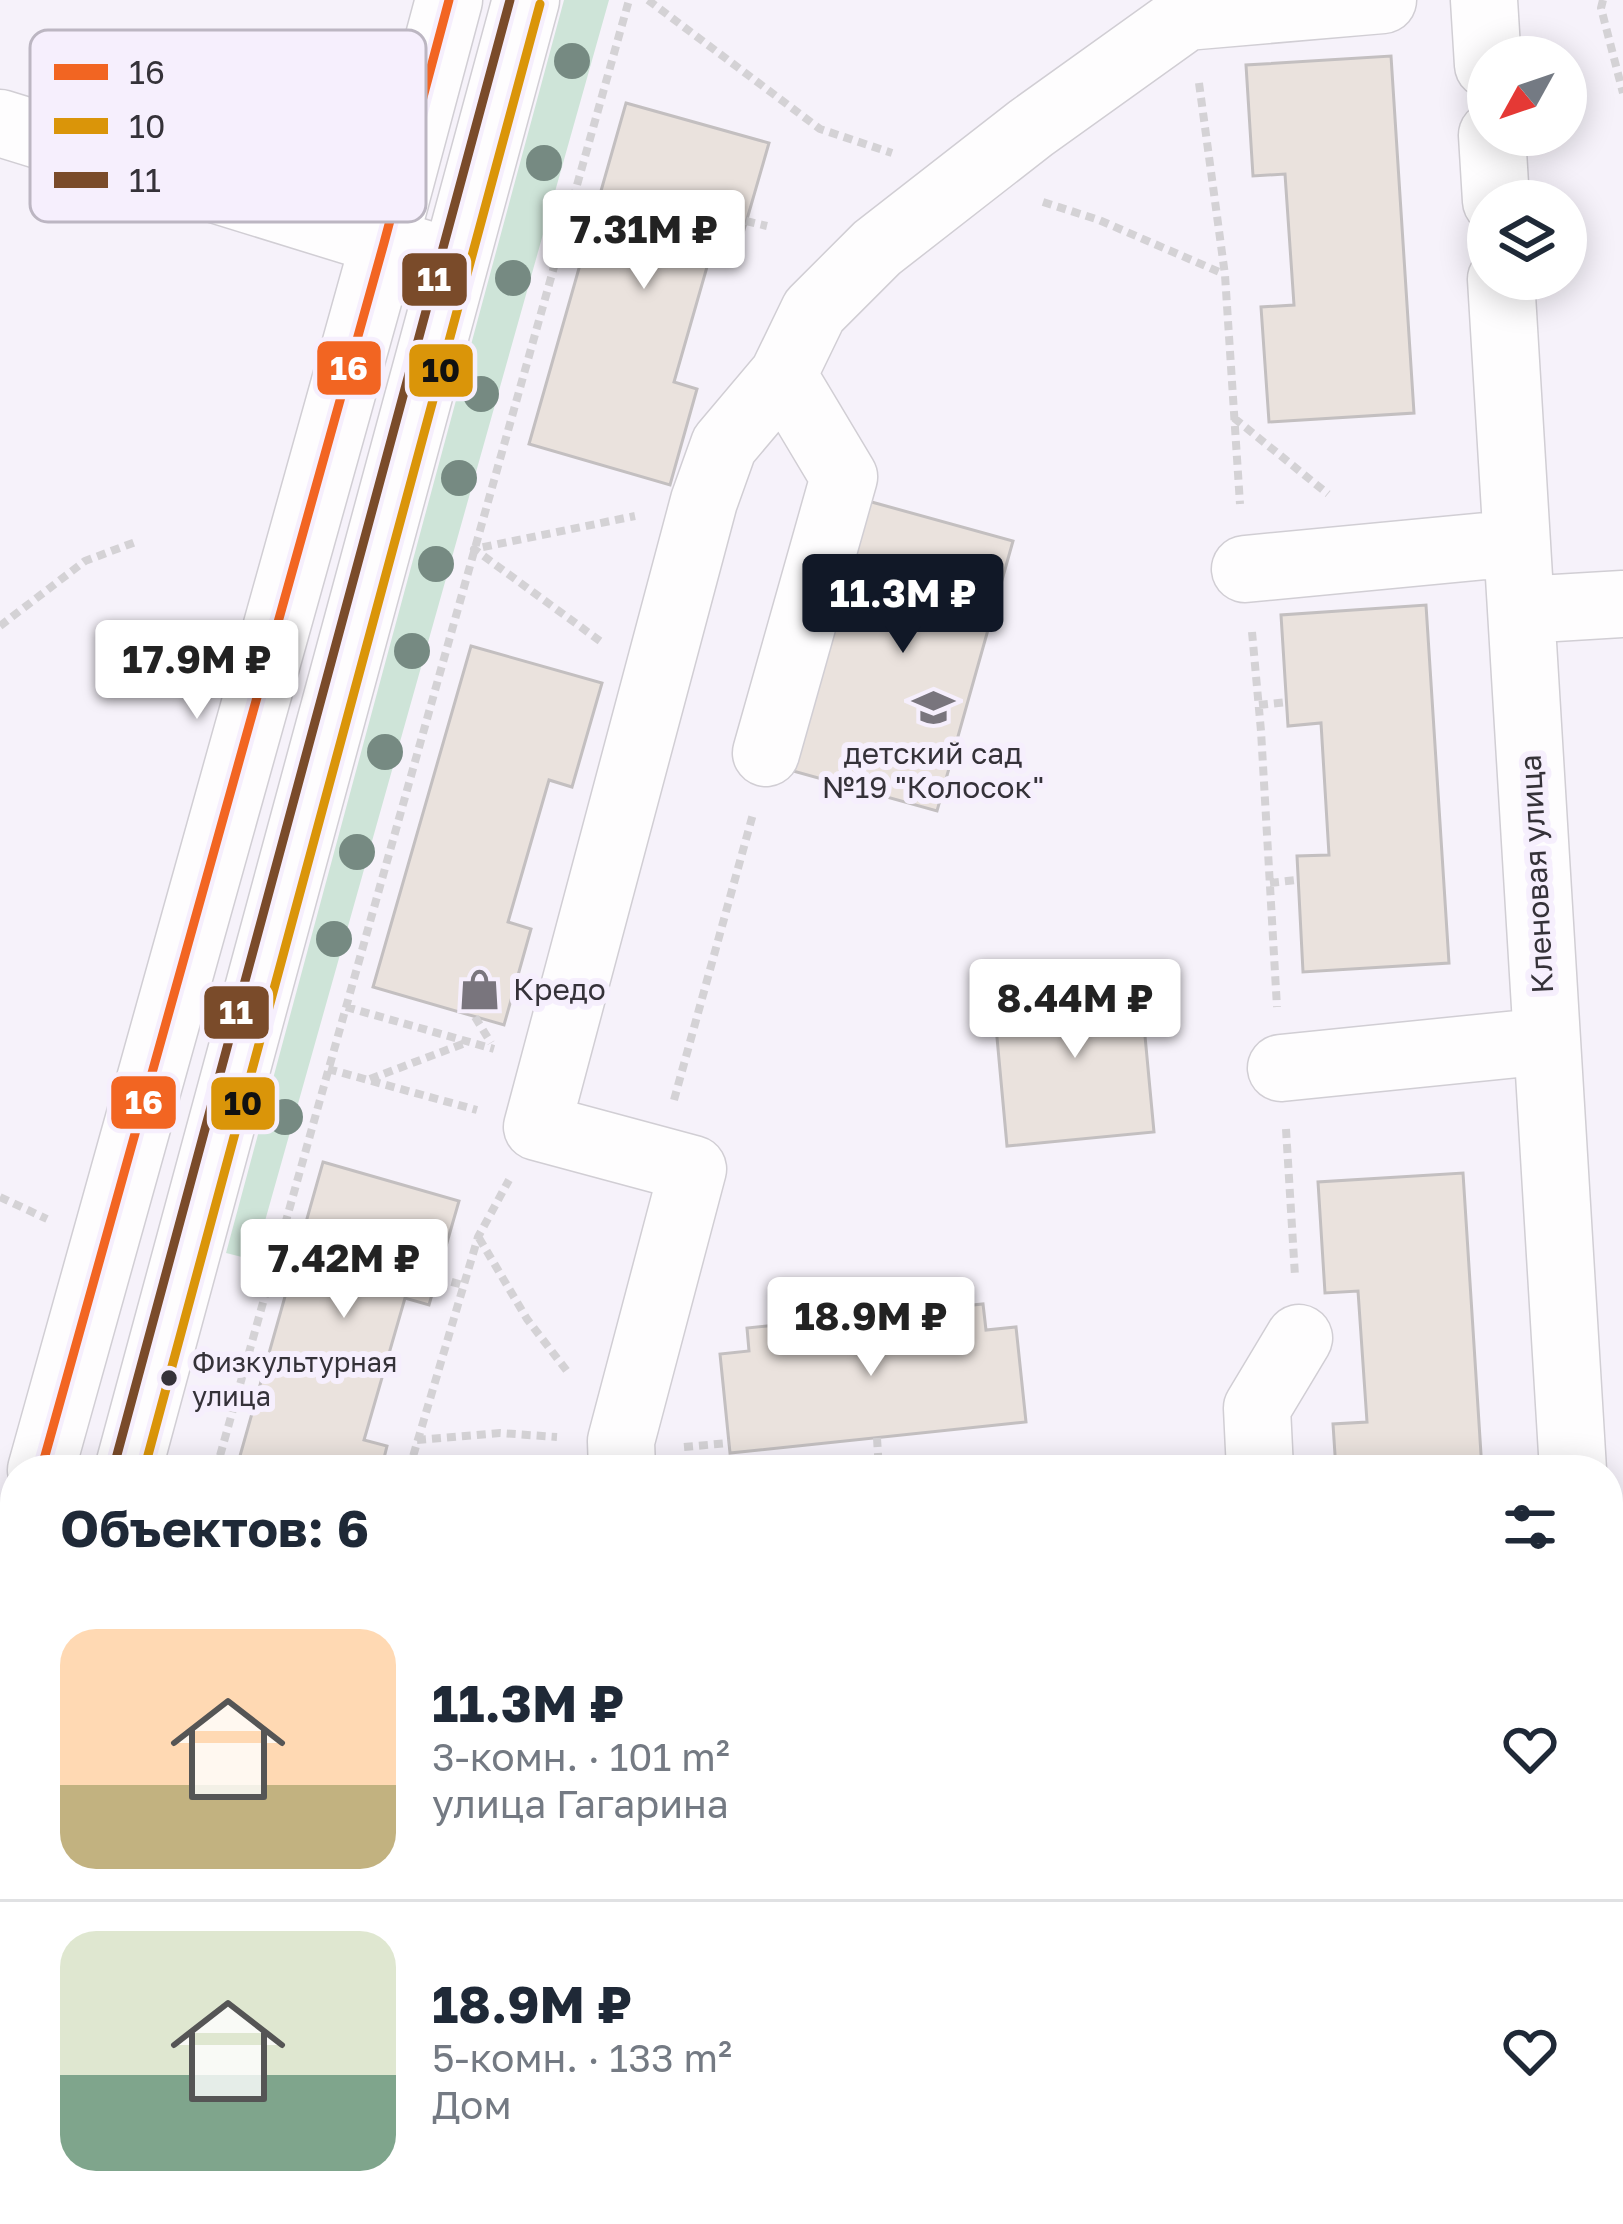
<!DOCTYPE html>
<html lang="ru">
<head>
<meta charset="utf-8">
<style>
	body { margin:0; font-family:"Golos Text",sans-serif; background:#f2f2f3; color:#1f2937; height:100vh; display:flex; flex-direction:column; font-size:45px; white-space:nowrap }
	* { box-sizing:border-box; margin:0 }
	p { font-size:39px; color:#747a83 }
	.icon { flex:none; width:66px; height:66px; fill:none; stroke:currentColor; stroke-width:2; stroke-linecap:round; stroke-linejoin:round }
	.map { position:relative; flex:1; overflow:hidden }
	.drawer { position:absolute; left:0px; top:1455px; width:1623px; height:771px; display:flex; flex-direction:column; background:#fff; border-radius:48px 48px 0 0; box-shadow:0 6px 30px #0003 }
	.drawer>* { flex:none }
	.needle { width:78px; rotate:230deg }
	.tools { position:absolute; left:1467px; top:36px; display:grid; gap:24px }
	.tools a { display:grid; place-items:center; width:120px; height:120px; border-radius:50%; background:#fff; box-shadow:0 6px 30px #0003; font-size:60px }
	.price { position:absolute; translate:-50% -102px; padding:0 27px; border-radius:12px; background:#fff; color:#222; font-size:39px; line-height:78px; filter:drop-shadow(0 3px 6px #0008) }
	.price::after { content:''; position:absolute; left:50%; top:72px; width:36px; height:27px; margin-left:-18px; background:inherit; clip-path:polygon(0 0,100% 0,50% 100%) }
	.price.current { background:#111827; color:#fff }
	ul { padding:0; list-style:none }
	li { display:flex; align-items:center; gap:36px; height:300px; padding:0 60px }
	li+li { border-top:3px solid #e0e1e3 }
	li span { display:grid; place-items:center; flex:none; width:336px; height:240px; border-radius:36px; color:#555 }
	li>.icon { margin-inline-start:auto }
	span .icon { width:144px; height:144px; fill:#fffc; stroke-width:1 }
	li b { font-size:51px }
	h2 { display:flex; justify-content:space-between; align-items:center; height:144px; padding:0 60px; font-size:51px }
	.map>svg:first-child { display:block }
	.green { fill:#cee4d8 }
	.building { fill:#eae2dd; stroke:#c3bfc0; stroke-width:3 }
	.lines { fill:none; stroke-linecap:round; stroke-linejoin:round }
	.minor-casing { stroke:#d1ced4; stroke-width:69 }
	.major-casing { stroke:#d1ced4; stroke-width:69 }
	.path { stroke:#d4d2d5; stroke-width:8; stroke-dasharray:9 6; stroke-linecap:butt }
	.minor { stroke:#fefdfe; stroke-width:66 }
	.major { stroke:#fefdfe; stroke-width:66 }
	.bus-1-casing { stroke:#f6effd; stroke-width:18 }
	.bus-2-casing { stroke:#f6effd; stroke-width:18 }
	.bus-3-casing { stroke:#f6effd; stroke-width:18 }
	.bus-1 { stroke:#f26522; stroke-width:9 }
	.bus-2 { stroke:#da9509; stroke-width:9 }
	.bus-3 { stroke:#7a4b2a; stroke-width:9 }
	.tree { fill:#768a82 }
	.bus-dot { fill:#353239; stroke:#f6effd; stroke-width:4.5 }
	.labels { text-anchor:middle; stroke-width:12; stroke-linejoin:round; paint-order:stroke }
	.bus-label { font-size:27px; fill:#353239; stroke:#f6effd; text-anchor:start }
	.poi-label { font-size:30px; fill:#353239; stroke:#f6effd }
	.street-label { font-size:30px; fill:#353239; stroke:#f6effd }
	.key { fill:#f6effd; stroke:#bcb6c2; stroke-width:3 }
	.key-label { font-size:33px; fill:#353239 }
	.line-badge { stroke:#f6effd; stroke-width:4.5 }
	.badge-label { font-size:33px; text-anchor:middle; font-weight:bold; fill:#fff }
	.pale-badge-label { font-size:33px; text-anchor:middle; font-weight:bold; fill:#111 }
</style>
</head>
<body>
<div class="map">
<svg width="1623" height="2224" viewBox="0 0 1623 2224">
	<rect width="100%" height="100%" fill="#f6f2fa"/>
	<path class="green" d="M564,0H609L254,1260L226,1253Z
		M171,2211H219L220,2224H171Z"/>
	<path class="building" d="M1391,56L1414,413L1269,422L1261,307L1294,305L1285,174L1253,176L1246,65Z
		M626,103L769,143L739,247L715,239L674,382L697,389L670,485L529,444Z
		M868,501L1013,541L937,811L793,771Z
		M1426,605L1449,963L1303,972L1297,856L1329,855L1321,723L1288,726L1281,615Z
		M471,646L602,683L572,787L549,780L508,922L531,929L504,1025L373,987Z
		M1139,972L1154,1132L1007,1146L995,1016L1018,1014L1015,983Z
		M323,1162L459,1201L429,1305L405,1298L364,1440L387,1446L381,1470H236Z
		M1463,1173L1482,1470H1336L1333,1424L1367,1422L1358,1291L1325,1293L1318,1182Z
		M983,1304L986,1330L1016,1327L1026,1422L730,1453L720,1354L749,1351L747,1328Z
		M1418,2211H1530L1531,2224H1418Z"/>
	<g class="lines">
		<defs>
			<path id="minor" d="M1484,0L1488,65
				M0,123L454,263
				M1492,135L1496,201
				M1501,279L1573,1470
				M1245,569L1517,543
				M1522,610L1623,604
				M766,753L844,477L783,375
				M1281,1068L1547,1041
				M622,1470L621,1441L693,1169L537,1127L704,501L724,445L783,375L814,311L877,248L1031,128L1186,17L1383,0
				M1260,1470L1257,1408L1299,1338
				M1608,1636H1623
				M1608,2013L1623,2003
				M1332,2211V2224
				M1582,2211L1584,2224
				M913,2224L979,2211"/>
			<path id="major" d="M41,1470L384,243L449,0
				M128,1470L526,0
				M15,1612L10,1703L15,1781
				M42,2211V2224
				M123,2211L124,2224"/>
		</defs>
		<use href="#minor" class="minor-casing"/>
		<use href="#major" class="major-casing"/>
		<path class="path" d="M648,0L820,129L892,153
			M1603,0L1601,8L1623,93
			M1199,83L1225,275L1240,504
			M1043,202L1099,220L1224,274
			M746,221L767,226
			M1234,418L1328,494
			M0,626L85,561L138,541
			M1252,632L1261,731L1277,1007
			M600,641L474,549L635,516
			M1259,705L1287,702
			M1270,883L1297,880
			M346,1007L494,1049
			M475,1017L491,1043
			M328,1069L477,1110
			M370,1079L468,1042
			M674,1100L753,814
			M1286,1129L1295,1276
			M0,1197L47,1219
			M479,1238L527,1319L570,1375
			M437,1278L463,1285
			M877,1438L879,1470
			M417,1440L500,1433L557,1437
			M684,1447L729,1443
			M381,1468L388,1470
			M216,1470L629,0
			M409,1470L478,1237L509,1180
			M233,2211L234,2224
			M426,2211L427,2224
			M649,2211L653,2224
			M1217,2211V2224"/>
		<use href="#minor" class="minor"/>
		<use href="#major" class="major"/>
		<defs>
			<path id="bus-1" d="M41,1470L384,243L449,0
				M15,1612L10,1703L15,1781"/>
			<path id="bus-2" d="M144,1470L540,4"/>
			<path id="bus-3" d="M114,1466L510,0"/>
		</defs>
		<use href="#bus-1" class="bus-1-casing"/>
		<use href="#bus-2" class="bus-2-casing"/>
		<use href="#bus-3" class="bus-3-casing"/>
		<use href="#bus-1" class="bus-1"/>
		<use href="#bus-2" class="bus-2"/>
		<use href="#bus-3" class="bus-3"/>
	</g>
	<g class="tree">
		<circle cx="572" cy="61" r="18"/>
		<circle cx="544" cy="163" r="18"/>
		<circle cx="513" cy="278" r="18"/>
		<circle cx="481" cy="394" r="18"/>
		<circle cx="459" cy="478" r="18"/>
		<circle cx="436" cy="564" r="18"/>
		<circle cx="412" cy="651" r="18"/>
		<circle cx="385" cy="752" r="18"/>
		<circle cx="357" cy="852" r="18"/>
		<circle cx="334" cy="939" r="18"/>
		<circle cx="285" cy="1117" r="18"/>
	</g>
	<defs>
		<symbol id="school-bare" viewBox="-9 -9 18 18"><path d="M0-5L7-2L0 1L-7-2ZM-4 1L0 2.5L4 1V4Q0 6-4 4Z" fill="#79757d" stroke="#f6effd" stroke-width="2.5" paint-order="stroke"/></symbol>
		<symbol id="shop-bare" viewBox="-9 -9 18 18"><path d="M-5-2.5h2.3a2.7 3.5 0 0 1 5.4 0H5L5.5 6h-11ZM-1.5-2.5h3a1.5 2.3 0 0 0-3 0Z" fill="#79757d" stroke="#f6effd" stroke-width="2.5" paint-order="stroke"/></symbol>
	</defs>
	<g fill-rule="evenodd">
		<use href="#school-bare" x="904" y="678" width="59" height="59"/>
		<use href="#shop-bare" x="450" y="960" width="59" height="59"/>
	</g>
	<circle class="bus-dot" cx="169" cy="1378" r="10"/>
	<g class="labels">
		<g class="bus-label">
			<text x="192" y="1372">Физкультурная<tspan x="192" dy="34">улица</tspan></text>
		</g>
		<g class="poi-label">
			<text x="933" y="764">детский сад<tspan x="933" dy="34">№19 "Колосок"</tspan></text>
			<text x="513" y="1000" text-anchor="start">Кредо</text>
		</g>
		<g class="street-label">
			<text transform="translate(1537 874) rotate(-93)" y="10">Кленовая улица</text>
		</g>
	</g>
	<rect x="30" y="30" width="396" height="192" rx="18" class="key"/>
	<rect x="54" y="64" width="54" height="16" fill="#f26522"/>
	<rect x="54" y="118" width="54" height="16" fill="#da9509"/>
	<rect x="54" y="172" width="54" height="16" fill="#7a4b2a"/>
	<g class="key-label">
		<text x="129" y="84">16</text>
		<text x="129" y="138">10</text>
		<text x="129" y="192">11</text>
	</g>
	<g class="line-badge">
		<rect x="400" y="251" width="69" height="57" rx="12" fill="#7a4b2a"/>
		<rect x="315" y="339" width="68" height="58" rx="12" fill="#f26522"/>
		<rect x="407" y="342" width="68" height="57" rx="12" fill="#da9509"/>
		<rect x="202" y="984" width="69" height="57" rx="12" fill="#7a4b2a"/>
		<rect x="109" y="1074" width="69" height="57" rx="12" fill="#f26522"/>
		<rect x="209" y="1075" width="68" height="57" rx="12" fill="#da9509"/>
	</g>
	<g class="badge-label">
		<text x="434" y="291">11</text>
		<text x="349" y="380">16</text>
		<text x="236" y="1024">11</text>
		<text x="144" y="1114">16</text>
	</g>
	<g class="pale-badge-label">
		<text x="441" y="382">10</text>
		<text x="243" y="1115">10</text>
	</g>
</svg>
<div class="tools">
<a><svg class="needle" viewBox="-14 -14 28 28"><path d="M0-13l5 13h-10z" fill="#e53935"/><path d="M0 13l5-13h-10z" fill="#747a83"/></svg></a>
<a><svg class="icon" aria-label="layers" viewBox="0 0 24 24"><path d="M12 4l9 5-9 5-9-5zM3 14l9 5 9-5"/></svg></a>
</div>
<b class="price" style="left:644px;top:292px">7.31M ₽</b>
<b class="price current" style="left:903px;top:656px">11.3M ₽</b>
<b class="price" style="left:197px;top:722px">17.9M ₽</b>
<b class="price" style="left:1075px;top:1061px">8.44M ₽</b>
<b class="price" style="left:344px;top:1321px">7.42M ₽</b>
<b class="price" style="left:871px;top:1379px">18.9M ₽</b>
<section class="drawer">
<h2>Объектов: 6<svg class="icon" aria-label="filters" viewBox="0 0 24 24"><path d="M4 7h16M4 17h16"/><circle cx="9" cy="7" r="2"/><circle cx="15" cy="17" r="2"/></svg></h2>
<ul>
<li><span style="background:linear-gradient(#ffd9b3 65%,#c2b280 0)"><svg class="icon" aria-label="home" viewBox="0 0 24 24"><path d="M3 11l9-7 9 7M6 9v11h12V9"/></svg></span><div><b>11.3M ₽</b><p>3-комн. · 101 m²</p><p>улица Гагарина</p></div><svg class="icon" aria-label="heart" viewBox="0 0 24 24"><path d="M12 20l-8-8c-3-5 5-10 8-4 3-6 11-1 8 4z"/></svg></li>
<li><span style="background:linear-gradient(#dfe7d0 60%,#7fa58c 0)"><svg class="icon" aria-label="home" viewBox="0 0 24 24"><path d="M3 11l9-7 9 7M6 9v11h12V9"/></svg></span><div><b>18.9M ₽</b><p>5-комн. · 133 m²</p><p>Дом</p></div><svg class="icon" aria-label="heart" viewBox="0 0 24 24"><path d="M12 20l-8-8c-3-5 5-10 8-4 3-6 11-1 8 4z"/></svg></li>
</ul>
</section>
</div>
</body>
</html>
